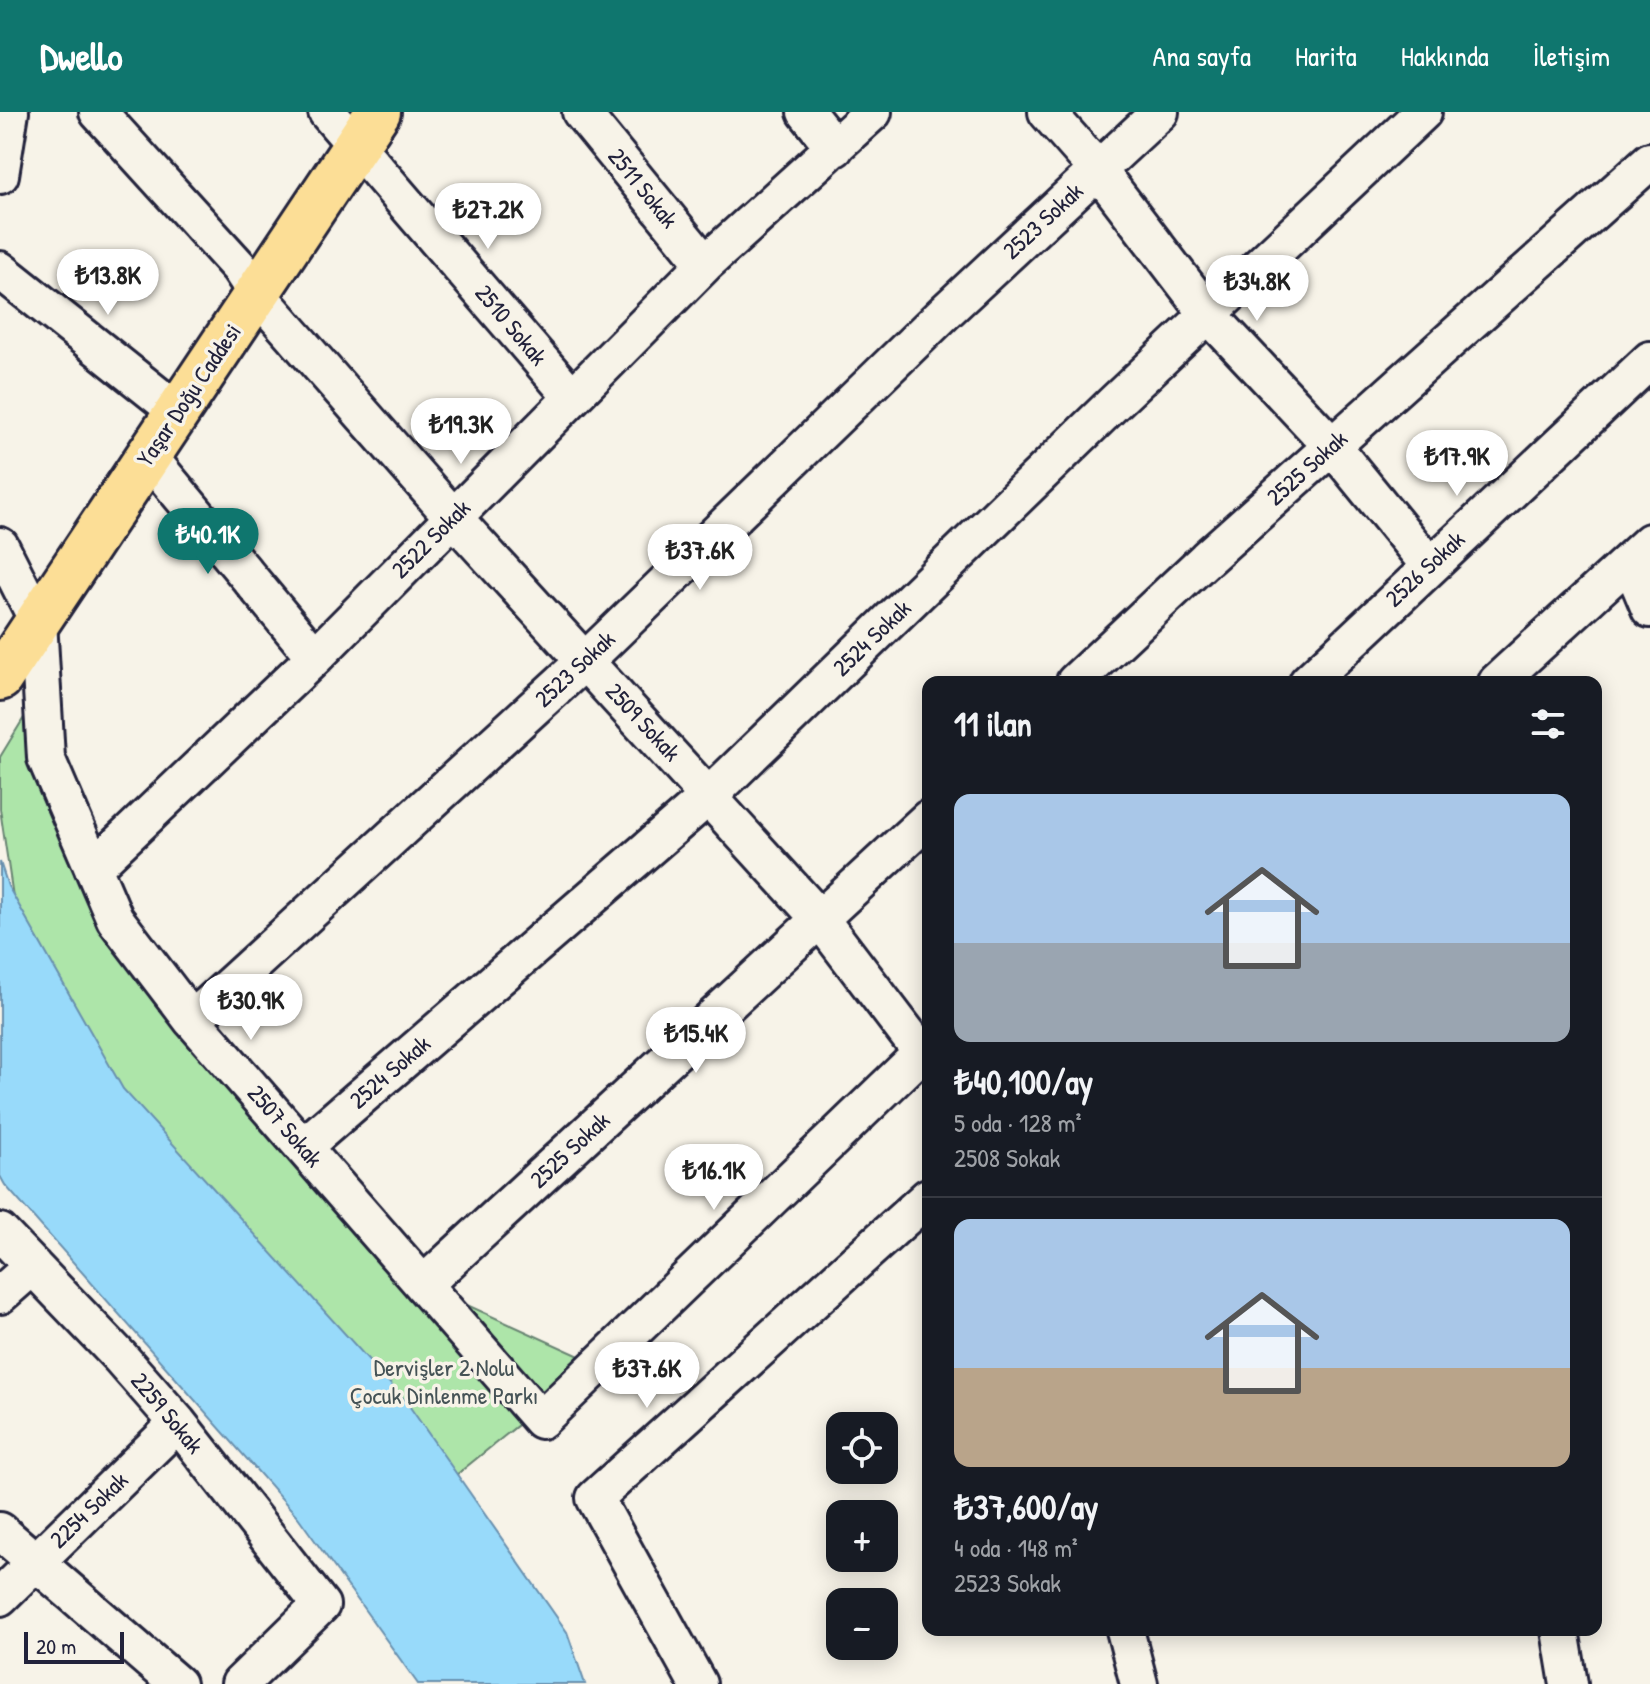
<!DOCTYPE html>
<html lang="tr">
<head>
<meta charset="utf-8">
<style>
	body { margin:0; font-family:"Patrick Hand",sans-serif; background:#20242c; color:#f1f3f6; height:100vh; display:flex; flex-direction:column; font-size:30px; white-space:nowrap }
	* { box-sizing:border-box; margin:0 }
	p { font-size:26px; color:#9ea1a6 }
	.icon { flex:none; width:44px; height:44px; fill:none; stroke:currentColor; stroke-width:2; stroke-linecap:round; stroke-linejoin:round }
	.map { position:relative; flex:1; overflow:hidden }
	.drawer { position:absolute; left:922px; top:564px; width:680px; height:960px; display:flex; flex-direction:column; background:#171b24; border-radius:16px; box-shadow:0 4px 20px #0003 }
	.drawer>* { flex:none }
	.tools { position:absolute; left:826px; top:1300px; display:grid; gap:16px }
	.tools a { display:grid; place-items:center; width:72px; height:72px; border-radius:16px; background:#171b24; box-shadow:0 4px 20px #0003; font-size:40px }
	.scale { position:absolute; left:24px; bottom:20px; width:100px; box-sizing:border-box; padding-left:8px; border:4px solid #22223b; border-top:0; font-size:22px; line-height:28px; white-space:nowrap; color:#22223b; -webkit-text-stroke:6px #f7f3e8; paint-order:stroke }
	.price { position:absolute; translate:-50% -68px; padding:0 18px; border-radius:28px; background:#fff; color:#222; font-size:26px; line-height:52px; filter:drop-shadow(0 2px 4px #0008) }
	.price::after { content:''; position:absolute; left:50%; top:48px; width:24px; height:18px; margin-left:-12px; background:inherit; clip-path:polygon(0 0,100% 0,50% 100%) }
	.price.current { background:#0f766e; color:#fff }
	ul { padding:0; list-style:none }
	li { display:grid; align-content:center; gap:16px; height:424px; padding:0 32px }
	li+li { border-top:2px solid #363941 }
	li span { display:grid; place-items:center; height:248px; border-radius:16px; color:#555 }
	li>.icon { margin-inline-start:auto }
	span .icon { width:144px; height:144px; fill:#fffc; stroke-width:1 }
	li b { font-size:34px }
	h2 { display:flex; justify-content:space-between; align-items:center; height:96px; padding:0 32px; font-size:34px }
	header { display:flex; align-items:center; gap:48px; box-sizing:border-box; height:112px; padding:0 40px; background:#0f766e; color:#fff }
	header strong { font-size:38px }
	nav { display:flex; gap:44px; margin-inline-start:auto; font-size:28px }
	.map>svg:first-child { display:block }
	.green { fill:#ade5a9; stroke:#688472; stroke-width:2 }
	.water { fill:#98dafa; stroke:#6990ae; stroke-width:2 }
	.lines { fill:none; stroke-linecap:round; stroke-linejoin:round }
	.minor-casing { stroke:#22223b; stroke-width:42 }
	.major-casing { stroke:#22223b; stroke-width:50 }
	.minor { stroke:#f7f3e8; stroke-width:36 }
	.major { stroke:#fcde96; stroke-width:44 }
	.labels { text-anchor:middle; stroke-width:7; stroke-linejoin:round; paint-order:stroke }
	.street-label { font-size:24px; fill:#22223b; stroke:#f7f3e8 }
	.park-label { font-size:24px; fill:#455356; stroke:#f7f3e8 }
</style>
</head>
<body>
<header>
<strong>Dwello</strong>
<nav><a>Ana sayfa</a><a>Harita</a><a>Hakkında</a><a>İletişim</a></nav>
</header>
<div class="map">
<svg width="1650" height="1572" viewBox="0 0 1650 1572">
	<rect width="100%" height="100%" fill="#f7f3e8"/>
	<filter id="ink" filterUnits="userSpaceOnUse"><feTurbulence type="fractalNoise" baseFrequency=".0125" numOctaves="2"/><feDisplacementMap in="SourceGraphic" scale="16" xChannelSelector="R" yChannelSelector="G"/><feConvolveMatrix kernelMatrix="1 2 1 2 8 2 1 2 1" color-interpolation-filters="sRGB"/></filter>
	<g filter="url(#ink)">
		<path class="green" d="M25,604L107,788L423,1173L595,1251L435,1380L170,1076L21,839L0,697V645Z"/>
		<path class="water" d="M0,750L8,774L123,977L405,1288L567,1520L585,1572H418L298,1405L5,1073L0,1064Z"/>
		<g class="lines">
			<defs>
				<path id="minor" d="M98,0L239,155L256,181L452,404L820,807L922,941
					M327,0L572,285
					M581,0L705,152
					M806,0L835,36
					M1047,0L1098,58L1208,202L1332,334L1429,453
					M0,63L10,0
					M0,158L178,300
					M148,344L315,545
					M0,434L38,509L46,646L115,807L192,908L541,1308L928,935
					M1630,449L1650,497
					M1075,570L1206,447L1650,49
					M1308,570L1650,248
					M1497,570L1650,430
					M93,756L315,545L705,152L873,0
					M192,908L586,548L943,202L1160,0
					M303,1035L710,683L1114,291L1423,0
					M0,1120L120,1245L178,1311L321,1493L240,1572
					M423,1173L928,707
					M0,1183L33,1154
					M0,1419L177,1572
					M0,1485L178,1311
					M1125,1518L1139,1572
					M1560,1518L1569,1572
					M698,1572L595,1386L928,1085"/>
				<path id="major" d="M0,566L378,0"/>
			</defs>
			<use href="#minor" class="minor-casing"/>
			<use href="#major" class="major-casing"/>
			<use href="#minor" class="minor"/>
			<use href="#major" class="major"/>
		</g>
	</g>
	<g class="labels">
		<g class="street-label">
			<text transform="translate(643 76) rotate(51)" y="8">2511 Sokak</text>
			<text transform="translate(1043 109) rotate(-43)" y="8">2523 Sokak</text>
			<text transform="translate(511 213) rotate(50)" y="8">2510 Sokak</text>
			<text transform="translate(189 283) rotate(-56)" y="8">Yaşar Doğu Caddesi</text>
			<text transform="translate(1307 356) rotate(-42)" y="8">2525 Sokak</text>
			<text transform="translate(431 427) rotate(-45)" y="8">2522 Sokak</text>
			<text transform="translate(1425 457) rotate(-43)" y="8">2526 Sokak</text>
			<text transform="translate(872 526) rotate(-44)" y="8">2524 Sokak</text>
			<text transform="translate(575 557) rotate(-43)" y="8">2523 Sokak</text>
			<text transform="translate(643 610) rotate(47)" y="8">2509 Sokak</text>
			<text transform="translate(390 960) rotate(-41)" y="8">2524 Sokak</text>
			<text transform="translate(285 1014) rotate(49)" y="8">2507 Sokak</text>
			<text transform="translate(570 1038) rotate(-43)" y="8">2525 Sokak</text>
			<text transform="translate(167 1301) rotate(50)" y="8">2259 Sokak</text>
			<text transform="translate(89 1398) rotate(-44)" y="8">2254 Sokak</text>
		</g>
		<g class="park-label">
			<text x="444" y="1264">Dervişler 2 Nolu<tspan x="444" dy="28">Çocuk Dinlenme Parkı</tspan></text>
		</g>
	</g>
</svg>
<div class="tools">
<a><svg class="icon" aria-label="locate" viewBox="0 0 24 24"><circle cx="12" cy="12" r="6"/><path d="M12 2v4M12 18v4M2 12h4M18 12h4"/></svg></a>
<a>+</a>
<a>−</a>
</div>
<div class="scale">20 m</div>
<b class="price" style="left:488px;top:139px">₺27.2K</b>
<b class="price" style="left:108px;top:205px">₺13.8K</b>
<b class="price" style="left:1257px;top:211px">₺34.8K</b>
<b class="price" style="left:461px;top:354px">₺19.3K</b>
<b class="price" style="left:1457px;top:386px">₺17.9K</b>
<b class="price current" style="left:208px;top:464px">₺40.1K</b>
<b class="price" style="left:700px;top:480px">₺37.6K</b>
<b class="price" style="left:251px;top:930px">₺30.9K</b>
<b class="price" style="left:696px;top:963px">₺15.4K</b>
<b class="price" style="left:714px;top:1100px">₺16.1K</b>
<b class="price" style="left:647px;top:1298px">₺37.6K</b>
<section class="drawer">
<h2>11 ilan<svg class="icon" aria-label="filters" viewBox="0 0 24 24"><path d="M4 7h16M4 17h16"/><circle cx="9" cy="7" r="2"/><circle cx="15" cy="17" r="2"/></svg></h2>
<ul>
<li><span style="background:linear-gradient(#a9c7e8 60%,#9aa5b1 0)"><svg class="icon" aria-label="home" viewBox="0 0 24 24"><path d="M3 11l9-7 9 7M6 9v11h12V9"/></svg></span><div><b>₺40,100/ay</b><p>5 oda · 128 m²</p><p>2508 Sokak</p></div></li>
<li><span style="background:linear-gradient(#a9c7e8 60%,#b9a48a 0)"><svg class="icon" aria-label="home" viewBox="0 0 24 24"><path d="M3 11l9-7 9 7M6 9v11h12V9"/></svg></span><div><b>₺37,600/ay</b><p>4 oda · 148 m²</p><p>2523 Sokak</p></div></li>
</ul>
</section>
</div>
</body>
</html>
